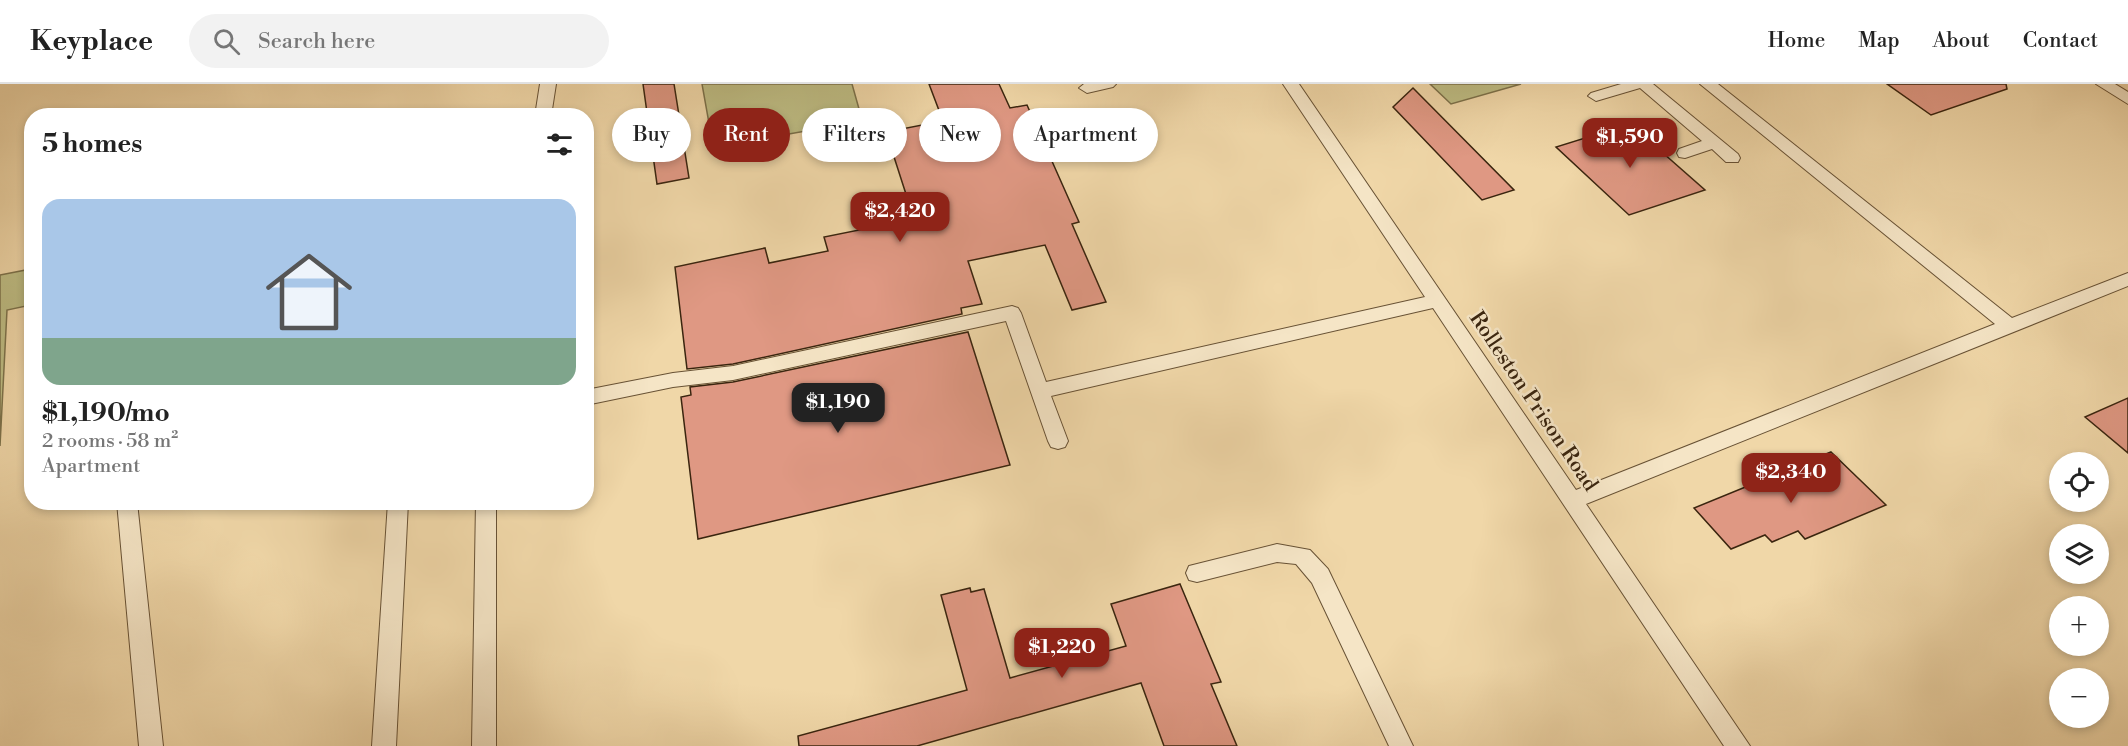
<!DOCTYPE html>
<html lang="en">
<head>
<meta charset="utf-8">
<style>
	body { margin:0; font-family:"Libre Bodoni",serif; background:#f2f2f2; color:#222; height:100vh; display:flex; flex-direction:column; font-size:22px; white-space:nowrap }
	* { box-sizing:border-box; margin:0 }
	p { font-size:20px; color:#767676 }
	.icon { flex:none; width:33px; height:33px; fill:none; stroke:currentColor; stroke-width:2; stroke-linecap:round; stroke-linejoin:round }
	.map { position:relative; flex:1; overflow:hidden }
	.panel { position:absolute; left:24px; top:24px; width:570px; height:402px; display:flex; flex-direction:column; background:#fff; border-radius:24px; box-shadow:0 3px 9px #0003 }
	.panel>* { flex:none }
	.banner { position:absolute; left:612px; top:24px; width:570px; height:54px; display:flex; gap:12px }
	.fabs { position:absolute; left:2049px; top:368px; display:grid; gap:12px }
	.fabs a { display:grid; place-items:center; width:60px; height:60px; border-radius:50%; background:#fff; box-shadow:0 3px 9px #0003; font-size:30px }
	.price { position:absolute; translate:-50% -51px; padding:0 14px; border-radius:12px; background:#8f2418; color:#fff; font-size:20px; line-height:39px; filter:drop-shadow(0 2px 3px #0008) }
	.price::after { content:''; position:absolute; left:50%; top:36px; width:18px; height:14px; margin-left:-9px; background:inherit; clip-path:polygon(0 0,100% 0,50% 100%) }
	.price.current { background:#222; color:#fff }
	ul { padding:0; list-style:none }
	li { display:grid; align-content:center; gap:12px; height:318px; padding:0 18px }
	li+li { border-top:2px solid #e0e0e0 }
	li span { display:grid; place-items:center; height:186px; border-radius:18px; color:#555 }
	li>.icon { margin-inline-start:auto }
	span .icon { width:108px; height:108px; fill:#fffc; stroke-width:1 }
	li b { font-size:26px }
	h2 { display:flex; justify-content:space-between; align-items:center; height:72px; padding:0 18px; font-size:26px }
	.pill { padding:0 21px; border-radius:27px; background:#fff; box-shadow:0 3px 9px #0003; font-size:21px; line-height:54px }
	.pill.current { background:#8f2418; color:#fff }
	header { display:flex; align-items:center; gap:36px; box-sizing:border-box; height:84px; padding:0 30px; background:#fff; border-bottom:2px solid #e0e0e0 }
	header strong { font-size:28px }
	nav { display:flex; gap:33px; margin-inline-start:auto; font-size:21px }
	.search { width:420px; height:54px; background:#f2f2f2; display:flex; align-items:center; gap:15px; box-sizing:border-box; padding:0 21px; border-radius:33px; color:#767676; font-size:22px }
	.map>svg:first-child { display:block }
	.green { fill:#bebd84; stroke:#7c714a; stroke-width:1.5 }
	.building { fill:#df9883; stroke:#3a250f; stroke-width:1.5 }
	.lines { fill:none; stroke-linecap:round; stroke-linejoin:round }
	.service-casing { stroke:#685235; stroke-width:2 }
	.service { fill:#f5e5c6; fill-rule:evenodd }
	.labels { text-anchor:middle; stroke-width:5; stroke-linejoin:round; paint-order:stroke }
	.street-label { font-size:21px; fill:#3a250f; stroke:#f5e5c6 }
</style>
</head>
<body>
<header>
<strong>Keyplace</strong>
<div class="search"><svg class="icon" aria-label="search" viewBox="0 0 24 24"><circle cx="10" cy="10" r="6"/><path d="M15 15l6 6"/></svg>Search here</div>
<nav><a>Home</a><a>Map</a><a>About</a><a>Contact</a></nav>
</header>
<div class="map">
<svg width="2128" height="662" viewBox="0 0 2128 662">
	<rect width="100%" height="100%" fill="#f0d7a8"/>
	<filter id="stains"><feTurbulence type="fractalNoise" baseFrequency=".00333" numOctaves="4"/><feColorMatrix values="0 0 0 0 .2 0 0 0 0 .09 0 0 0 0 .02 0 0 0 .5 -.17"/></filter>
	<radialGradient id="worn" r=".72"><stop offset=".6" stop-color="#630" stop-opacity="0"/><stop offset="1" stop-color="#630" stop-opacity=".3"/></radialGradient>
	<path class="green" d="M702,0H852L861,32L851,39L721,62L712,56Z
		M1430,0H1521L1451,20Z
		M31,185V221L7,226L0,362V191Z"/>
	<path class="building" d="M643,0H674L689,94L657,100Z
		M929,0H999L1010,24L1027,21L1079,138L1072,140L1106,218L1072,226L1045,161L968,177L982,220L961,224L962,230L733,280L687,285L675,183L765,164L769,179L828,167L824,153L914,135L886,48L943,37Z
		M1887,0H2006L2007,5L1931,31Z
		M1413,4L1514,106L1482,116L1393,23Z
		M1630,40L1705,106L1629,131L1556,63Z
		M968,248L1010,381L698,455L681,313L691,311L690,303L733,298Z
		M2128,314V369L2085,333Z
		M1831,368L1886,421L1805,455L1798,447L1772,458L1765,451L1731,465L1694,424Z
		M1180,500L1221,598L1211,600L1237,662H1164L1141,599L917,662H799L798,652L967,606L941,511L970,504L971,508L984,505L1010,594L1126,562L1111,520Z"/>
	<g class="lines">
		<defs>
			<path id="service" d="M540,0H556L551,32H535Z
				M1084,0H1116L1113,3L1087,9L1079,4Z
				M1283,0H1299L1576,406L1995,240L1700,0H1718L2012,234L2128,189V202L1586,420L1750,662H1724L1433,224L1051,312L1068,357L1065,363L1058,365L1051,363L1048,357L1006,237L733,296L673,303L586,321V306L673,289L733,282L1012,222L1018,224L1021,229L1046,298L1425,213Z
				M1621,0H1653L1738,70L1740,74L1738,78H1726L1712,65L1685,74L1679,73L1677,69L1679,65L1702,57L1640,4L1596,17L1588,12L1591,9Z
				M2096,0H2115L2128,8V20Z
				M117,418H137L163,662H139Z
				M388,418H408L396,662H372Z
				M476,418H496V662H472Z
				M1277,460L1310,466L1328,485L1413,662H1389L1312,499L1296,480L1277,478L1197,498L1189,496L1186,489L1189,482Z"/>
		</defs>
		<use href="#service" class="service-casing"/>
		<use href="#service" class="service"/>
	</g>
	<g class="labels">
		<g class="street-label">
			<text transform="translate(1534 317) rotate(56)" y="7">Rolleston Prison Road</text>
		</g>
	</g>
	<rect width="100%" height="100%" filter="url(#stains)"/>
	<rect width="100%" height="100%" fill="url(#worn)"/>
</svg>
<div class="fabs">
<a><svg class="icon" aria-label="locate" viewBox="0 0 24 24"><circle cx="12" cy="12" r="6"/><path d="M12 2v4M12 18v4M2 12h4M18 12h4"/></svg></a>
<a><svg class="icon" aria-label="layers" viewBox="0 0 24 24"><path d="M12 4l9 5-9 5-9-5zM3 14l9 5 9-5"/></svg></a>
<a>+</a>
<a>−</a>
</div>
<b class="price" style="left:1630px;top:85px">$1,590</b>
<b class="price" style="left:900px;top:159px">$2,420</b>
<b class="price current" style="left:838px;top:350px">$1,190</b>
<b class="price" style="left:1791px;top:420px">$2,340</b>
<b class="price" style="left:1062px;top:595px">$1,220</b>
<div class="banner">
<a class="pill">Buy</a>
<a class="pill current">Rent</a>
<a class="pill">Filters</a>
<a class="pill">New</a>
<a class="pill">Apartment</a>
</div>
<section class="panel">
<h2>5 homes<svg class="icon" aria-label="filters" viewBox="0 0 24 24"><path d="M4 7h16M4 17h16"/><circle cx="9" cy="7" r="2"/><circle cx="15" cy="17" r="2"/></svg></h2>
<ul>
<li><span style="background:linear-gradient(#a9c7e8 75%,#7fa58c 0)"><svg class="icon" aria-label="home" viewBox="0 0 24 24"><path d="M3 11l9-7 9 7M6 9v11h12V9"/></svg></span><div><b>$1,190/mo</b><p>2 rooms · 58 m²</p><p>Apartment</p></div></li>
</ul>
</section>
</div>
</body>
</html>
